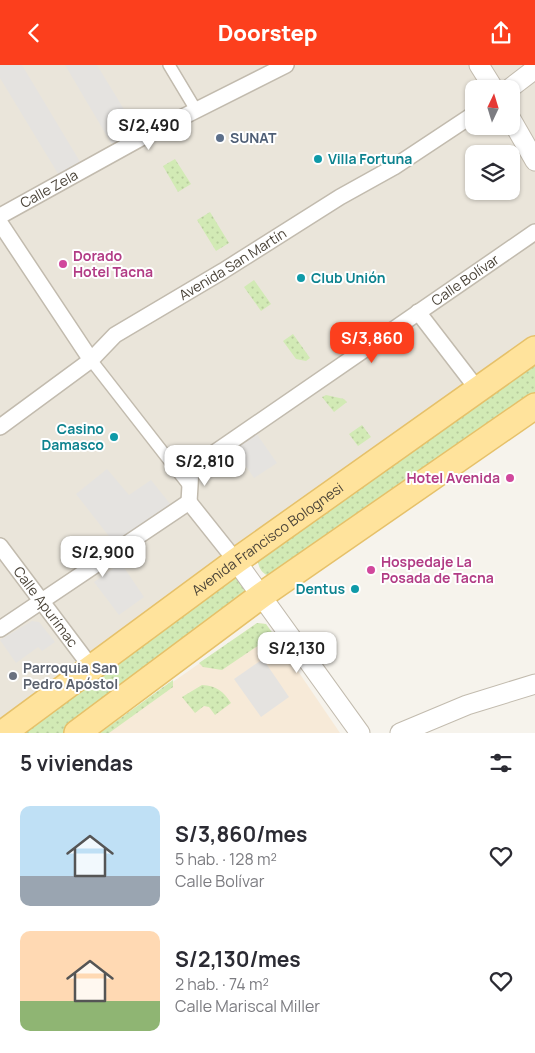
<!DOCTYPE html>
<html lang="es">
<head>
<meta charset="utf-8">
<style>
	body { margin:0; font-family:Manrope,sans-serif; background:#f2f2f3; color:#2b2b33; height:100vh; display:flex; flex-direction:column; font-size:19px; white-space:nowrap }
	* { box-sizing:border-box; margin:0 }
	p { font-size:16px; color:#7c7c81 }
	.icon { flex:none; width:28px; height:28px; fill:none; stroke:currentColor; stroke-width:2; stroke-linecap:round; stroke-linejoin:round }
	.map { position:relative; height:668px; overflow:hidden }
	.sheet { display:flex; flex-direction:column; background:#fff; flex:1 }
	.sheet>* { flex:none }
	.needle { width:32px; rotate:4deg }
	.controls { position:absolute; left:465px; top:15px; display:grid; gap:10px }
	.controls a { display:grid; place-items:center; width:55px; height:55px; border-radius:10px; background:#fff; box-shadow:0 1px 4px #0004; font-size:25px }
	.price { position:absolute; translate:-50% -42px; padding:0 11px; border-radius:10px; background:#fff; color:#222; font-size:16px; line-height:32px; filter:drop-shadow(0 1px 2px #0008) }
	.price::after { content:''; position:absolute; left:50%; top:30px; width:15px; height:11px; margin-left:-8px; background:inherit; clip-path:polygon(0 0,100% 0,50% 100%) }
	.price.selected { background:#fc3f1d; color:#fff }
	ul { padding:0; list-style:none }
	li { display:flex; align-items:center; gap:15px; height:125px; padding:0 20px }
	li span { display:grid; place-items:center; flex:none; width:140px; height:100px; border-radius:10px; color:#555 }
	li>.icon { margin-inline-start:auto }
	span .icon { width:60px; height:60px; fill:#fffc; stroke-width:1 }
	li b { font-size:21px }
	h2 { display:flex; justify-content:space-between; align-items:center; height:60px; padding:0 20px; font-size:21px }
	header { display:flex; justify-content:space-between; align-items:center; height:65px; padding:0 20px; background:#fc3f1d; color:#fff; font-size:22px; font-weight:800 }
	.map>svg:first-child { display:block }
	.residential { fill:#eae5da; fill-rule:evenodd }
	.commercial { fill:#f7ead8 }
	.grass { fill:url(#grass-dots) }
	.parking { fill:#e5e3e0 }
	.lines { fill:none; stroke-linecap:round; stroke-linejoin:round }
	.pedestrian-casing { stroke:#c2bbae; stroke-width:14 }
	.minor-casing { stroke:#c2bbae; stroke-width:18 }
	.tertiary-casing { stroke:#c2bbae; stroke-width:21 }
	.primary-casing { stroke:#e6c16a; stroke-width:28 }
	.pedestrian { stroke:#fff; stroke-width:11 }
	.minor { stroke:#fff; stroke-width:15 }
	.tertiary { stroke:#fff; stroke-width:19 }
	.primary { stroke:#ffe39c; stroke-width:25 }
	.service-dot { fill:#5c6f8a; stroke:#fff; stroke-width:2 }
	.culture-dot { fill:#0f9aa8; stroke:#fff; stroke-width:2 }
	.hotel-dot { fill:#d1479c; stroke:#fff; stroke-width:2 }
	.worship-dot { fill:#6b7280; stroke:#fff; stroke-width:2 }
	.labels { text-anchor:middle; stroke-width:4; stroke-linejoin:round; paint-order:stroke }
	.service-label { font-size:14px; font-weight:bold; fill:#4e5e75; stroke:#fff; text-anchor:start }
	.culture-label { font-size:14px; font-weight:bold; fill:#0d838f; stroke:#fff; text-anchor:start }
	.street-label { font-size:14px; fill:#4b4439; stroke:#fff }
	.hotel-label { font-size:14px; font-weight:bold; fill:#b23c85; stroke:#fff; text-anchor:start }
	.worship-label { font-size:14px; font-weight:bold; fill:#5b616d; stroke:#fff; text-anchor:start }
</style>
</head>
<body>
<header><svg class="icon" aria-label="back" viewBox="0 0 24 24"><path d="M15 5l-7 7 7 7"/></svg>Doorstep<svg class="icon" aria-label="share" viewBox="0 0 24 24"><path d="M12 15V3M7 8l5-5 5 5M5 13v7h14v-7"/></svg></header>
<div class="map">
<svg width="535" height="668" viewBox="0 0 535 668">
	<defs>
		<pattern id="grass-dots" width="8" height="8" patternUnits="userSpaceOnUse" patternTransform="scale(1.25)"><rect width="8" height="8" fill="#d2eab5"/><path d="M2 2h.1M6 6h.1" fill="none" stroke="#b6ca9c" stroke-width="1.8" stroke-linecap="round"/></pattern>
	</defs>
	<rect width="100%" height="100%" fill="#f6f3ec"/>
	<path class="residential" d="M0,0H535V276L0,660ZM474,24H511V61H474ZM474,89H511V126H474Z"/>
	<path class="commercial" d="M257,558L266,559L340,668H100Z"/>
	<path class="grass" d="M175,94L191,119L178,127L163,101Z
		M210,147L229,178L216,186L197,155Z
		M254,215L271,239L261,246L244,222Z
		M293,269L310,293L306,296L296,294L283,276Z
		M535,296V333L275,513C262,510 258,504 257,490Z
		M326,330L344,334L347,337L334,347L322,332Z
		M362,360L371,372L358,381L349,369Z
		M232,508L249,526L246,534L64,668H13Z
		M257,558L266,559L274,570L222,605L203,602L199,598Z
		M173,615V622L109,668H100Z
		M202,620C217,621 223,626 231,638L215,650L209,642L204,641L195,648L182,632Z"/>
	<path class="parking" d="M0,0H22L82,100L60,112L0,13Z
		M65,0H97L139,69L114,83Z
		M256,368L277,398L254,413L234,383Z
		M107,404L129,430L151,415L171,440L115,479L76,429Z
		M121,498L144,532L119,550L94,517Z
		M32,556L39,557L55,577L42,586L38,582L16,598L0,575Z
		M263,594L289,632L261,652L234,614Z"/>
	<g class="lines">
		<defs>
			<path id="pedestrian" d="M169,0L196,45
				M91,295L190,422"/>
			<g id="minor">
				<path id="s1" d="M0,151L143,72L286,0"/>
				<path d="M0,158L91,295"/>
				<path d="M418,247L478,325"/>
				<path id="s2" d="M0,362L91,295L115,270L223,206L340,132L394,102L474,49"/>
				<path id="s3" d="M189,437L191,404L535,167"/>
				<path d="M189,437L236,496"/>
				<path id="s4" d="M0,481L91,602"/>
				<path d="M0,564L189,437"/>
			</g>
			<path id="tertiary" d="M479,0L494,24
				M509,24L535,4
				M511,54L535,96
				M236,496L360,668
				M400,668L467,640L535,619"/>
			<g id="primary">
				<path id="s5" d="M3,668L236,496L535,284"/>
				<path d="M77,668L262,530L535,341"/>
			</g>
		</defs>
		<use href="#pedestrian" class="pedestrian-casing"/>
		<use href="#minor" class="minor-casing"/>
		<use href="#tertiary" class="tertiary-casing"/>
		<use href="#primary" class="primary-casing"/>
		<use href="#pedestrian" class="pedestrian"/>
		<use href="#minor" class="minor"/>
		<use href="#tertiary" class="tertiary"/>
		<use href="#primary" class="primary"/>
	</g>
	<circle class="service-dot" cx="220" cy="73" r="5"/>
	<g class="culture-dot">
		<circle cx="318" cy="94" r="5"/>
		<circle cx="301" cy="213" r="5"/>
		<circle cx="114" cy="372" r="5"/>
		<circle cx="355" cy="524" r="5"/>
	</g>
	<g class="hotel-dot">
		<circle cx="63" cy="199" r="5"/>
		<circle cx="510" cy="413" r="5"/>
		<circle cx="371" cy="505" r="5"/>
	</g>
	<circle class="worship-dot" cx="13" cy="611" r="5"/>
	<g class="labels">
		<g class="service-label">
			<text x="230" y="78">SUNAT</text>
		</g>
		<g class="culture-label">
			<text x="328" y="99">Villa Fortuna</text>
			<text x="311" y="218">Club Unión</text>
			<text x="104" y="369" text-anchor="end">Casino<tspan x="104" dy="16">Damasco</tspan></text>
			<text x="345" y="529" text-anchor="end">Dentus</text>
		</g>
		<g class="street-label">
			<text dy="5" stroke="none"><textPath href="#s1" startOffset="56">Calle Zela</textPath></text>
			<text dy="5" stroke="none"><textPath href="#s2" startOffset="285">Avenida San Martín</textPath></text>
			<text dy="5" stroke="none"><textPath href="#s3" startOffset="366">Calle Bolívar</textPath></text>
			<text dy="5" stroke="none"><textPath href="#s5" startOffset="328">Avenida Francisco Bolognesi</textPath></text>
			<text dy="5" stroke="none"><textPath href="#s4" startOffset="76">Calle Apurímac</textPath></text>
		</g>
		<g class="hotel-label">
			<text x="73" y="196">Dorado<tspan x="73" dy="16">Hotel Tacna</tspan></text>
			<text x="500" y="418" text-anchor="end">Hotel Avenida</text>
			<text x="381" y="502">Hospedaje La<tspan x="381" dy="16">Posada de Tacna</tspan></text>
		</g>
		<g class="worship-label">
			<text x="23" y="608">Parroquia San<tspan x="23" dy="16">Pedro Apóstol</tspan></text>
		</g>
	</g>
</svg>
<div class="controls">
<a><svg class="needle" viewBox="-14 -14 28 28"><path d="M0-13l5 13h-10z" fill="#e53935"/><path d="M0 13l5-13h-10z" fill="#7c7c81"/></svg></a>
<a><svg class="icon" aria-label="layers" viewBox="0 0 24 24"><path d="M12 4l9 5-9 5-9-5zM3 14l9 5 9-5"/></svg></a>
</div>
<b class="price" style="left:149px;top:86px">S/2,490</b>
<b class="price selected" style="left:372px;top:299px">S/3,860</b>
<b class="price" style="left:205px;top:422px">S/2,810</b>
<b class="price" style="left:103px;top:513px">S/2,900</b>
<b class="price" style="left:297px;top:609px">S/2,130</b>
</div>
<section class="sheet">
<h2>5 viviendas<svg class="icon" aria-label="filters" viewBox="0 0 24 24"><path d="M4 7h16M4 17h16"/><circle cx="9" cy="7" r="2"/><circle cx="15" cy="17" r="2"/></svg></h2>
<ul>
<li><span style="background:linear-gradient(#bfe0f5 70%,#9aa5b1 0)"><svg class="icon" aria-label="home" viewBox="0 0 24 24"><path d="M3 11l9-7 9 7M6 9v11h12V9"/></svg></span><div><b>S/3,860/mes</b><p>5 hab. · 128 m²</p><p>Calle Bolívar</p></div><svg class="icon" aria-label="heart" viewBox="0 0 24 24"><path d="M12 20l-8-8c-3-5 5-10 8-4 3-6 11-1 8 4z"/></svg></li>
<li><span style="background:linear-gradient(#ffd9b3 70%,#8fb573 0)"><svg class="icon" aria-label="home" viewBox="0 0 24 24"><path d="M3 11l9-7 9 7M6 9v11h12V9"/></svg></span><div><b>S/2,130/mes</b><p>2 hab. · 74 m²</p><p>Calle Mariscal Miller</p></div><svg class="icon" aria-label="heart" viewBox="0 0 24 24"><path d="M12 20l-8-8c-3-5 5-10 8-4 3-6 11-1 8 4z"/></svg></li>
</ul>
</section>
</body>
</html>
